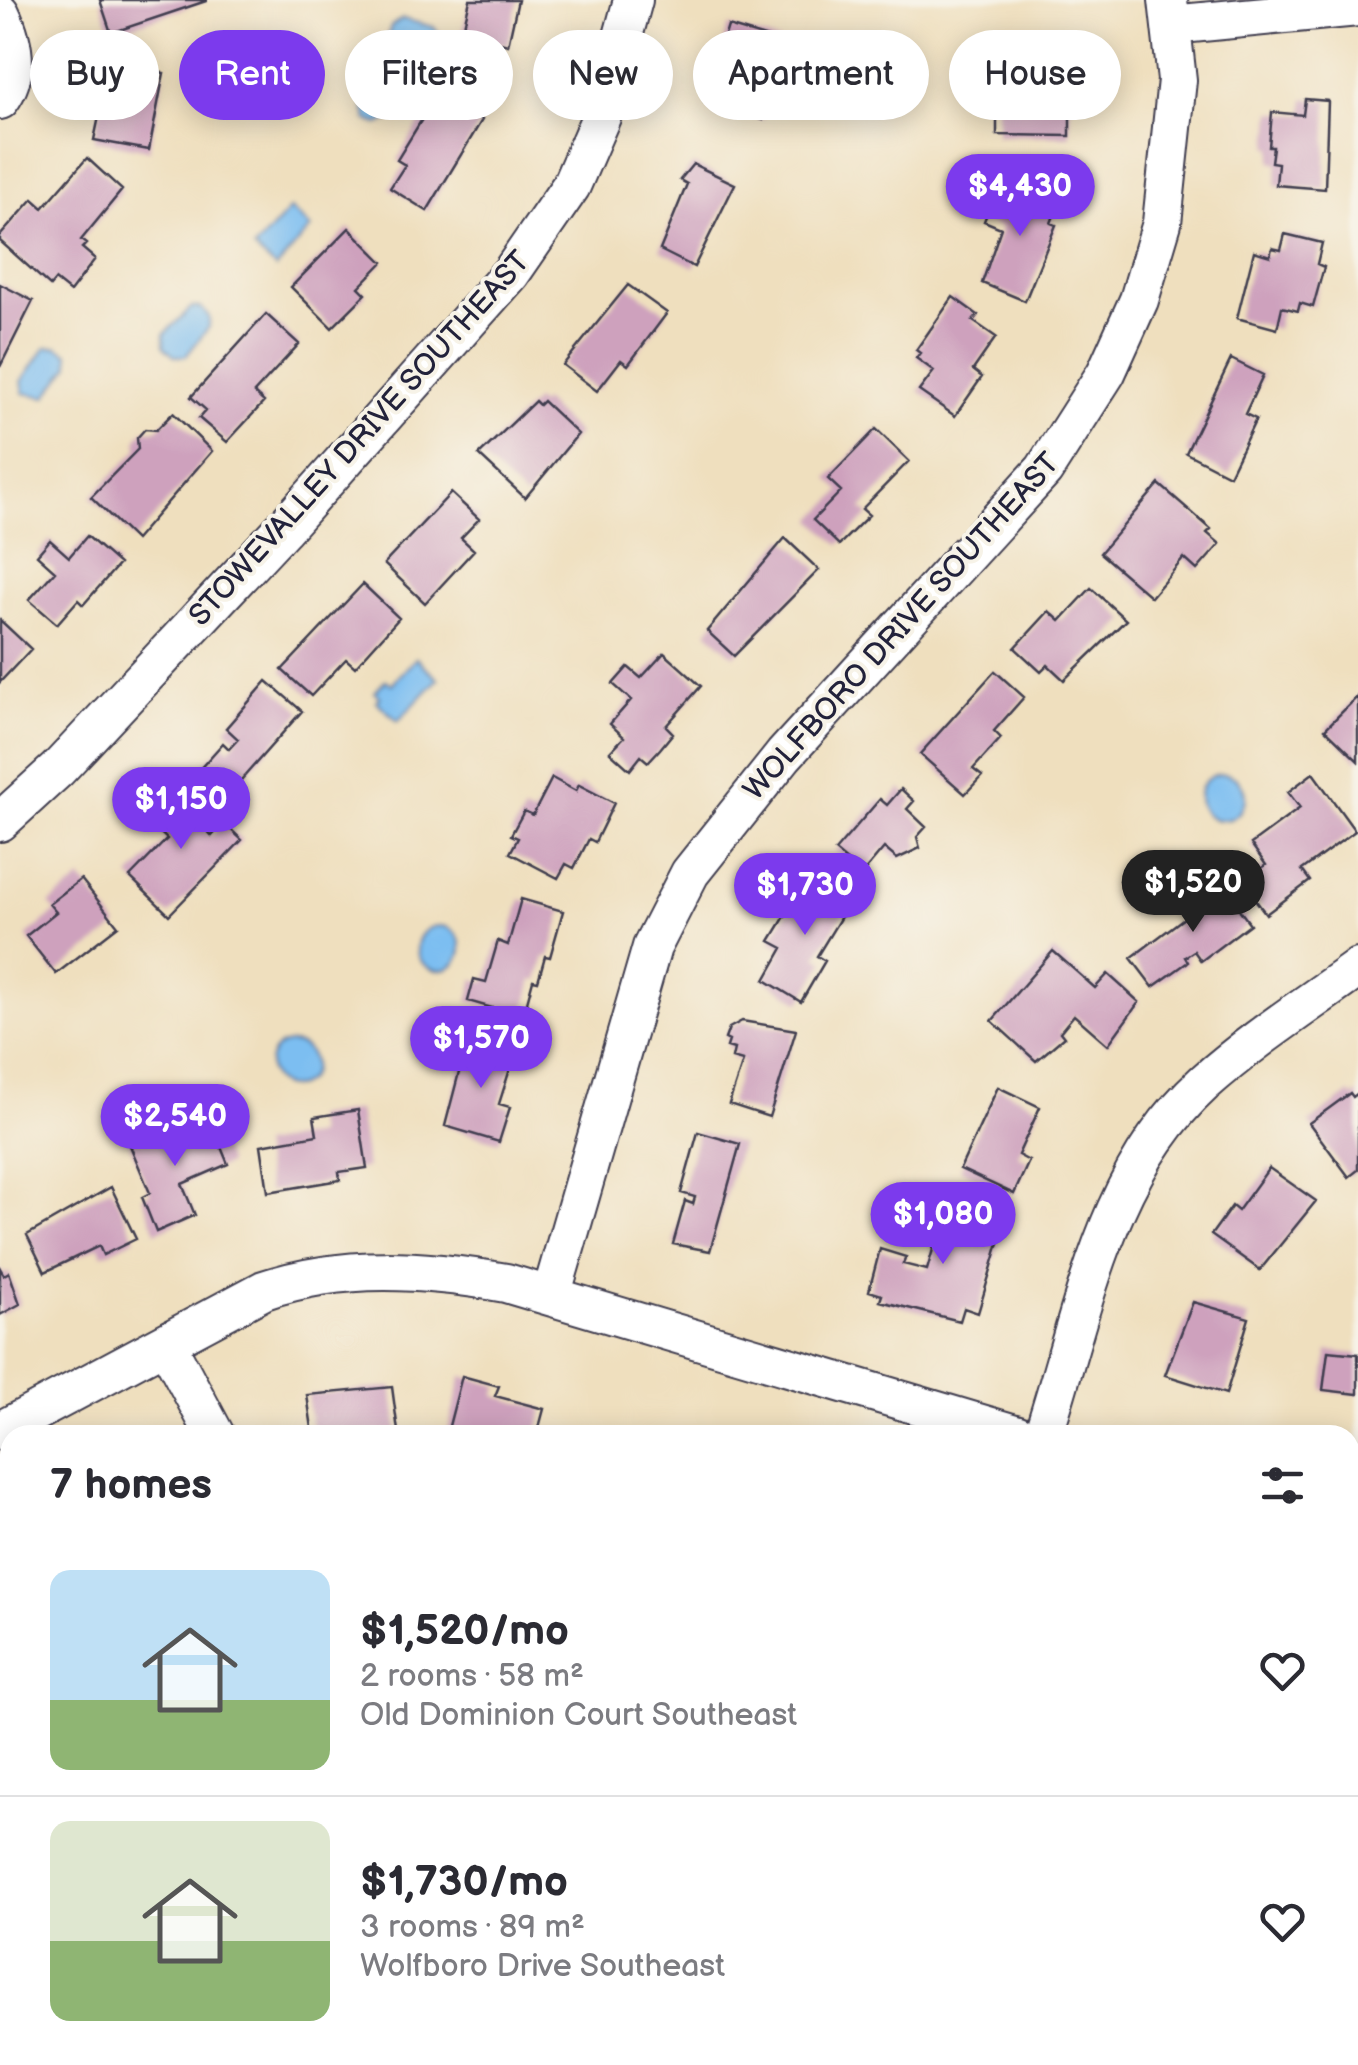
<!DOCTYPE html>
<html lang="en">
<head>
<meta charset="utf-8">
<style>
	body { margin:0; font-family:"Balsamiq Sans",sans-serif; background:#f7f7f7; color:#2b2b33; height:100vh; display:flex; flex-direction:column; font-size:38px; white-space:nowrap }
	* { box-sizing:border-box; margin:0 }
	p { font-size:32px; color:#7c7c81 }
	.icon { flex:none; width:55px; height:55px; fill:none; stroke:currentColor; stroke-width:2; stroke-linecap:round; stroke-linejoin:round }
	.map { position:relative; flex:1; overflow:hidden }
	.panel { position:absolute; left:0px; top:1425px; width:1360px; height:640px; display:flex; flex-direction:column; background:#fff; border-radius:30px 30px 0 0; box-shadow:0 5px 25px #0003 }
	.panel>* { flex:none }
	.banner { position:absolute; left:30px; top:30px; width:1300px; height:90px; display:flex; gap:20px }
	.price { position:absolute; translate:-50% -85px; padding:0 22px; border-radius:35px; background:#7c3aed; color:#fff; font-size:32px; line-height:65px; filter:drop-shadow(0 2px 5px #0008) }
	.price::after { content:''; position:absolute; left:50%; top:60px; width:30px; height:22px; margin-left:-15px; background:inherit; clip-path:polygon(0 0,100% 0,50% 100%) }
	.price.on { background:#222; color:#fff }
	ul { padding:0; list-style:none }
	li { display:flex; align-items:center; gap:30px; height:250px; padding:0 50px }
	li+li { border-top:2px solid #e1e1e2 }
	li span { display:grid; place-items:center; flex:none; width:280px; height:200px; border-radius:20px; color:#555 }
	li>.icon { margin-inline-start:auto }
	span .icon { width:120px; height:120px; fill:#fffc; stroke-width:1 }
	li b { font-size:42px }
	h2 { display:flex; justify-content:space-between; align-items:center; height:120px; padding:0 50px; font-size:42px }
	.tag { padding:0 35px; border-radius:45px; background:#fff; box-shadow:0 5px 25px #0003; font-size:35px; line-height:90px }
	.tag.on { background:#7c3aed; color:#fff }
	.map>svg:first-child { display:block }
	.water { fill:#7cbef1; stroke:#4f7096; stroke-width:2.5 }
	.building { fill:#cea1bd }
	.lines { fill:none; stroke-linecap:round; stroke-linejoin:round }
	.street-casing { stroke:#413e4f; stroke-width:42 }
	.street { stroke:#fff; stroke-width:38 }
	.labels { text-anchor:middle; stroke-width:8; stroke-linejoin:round; paint-order:stroke }
	.street-label { font-size:30px; fill:#22223b; stroke:#f7f3e8 }
</style>
</head>
<body>
<div class="map">
<svg width="1358" height="2065" viewBox="0 0 1358 2065">
	<rect width="100%" height="100%" fill="#f7f3e8"/>
	<filter id="ink" filterUnits="userSpaceOnUse"><feTurbulence type="fractalNoise" baseFrequency=".01" numOctaves="2"/><feDisplacementMap in="SourceGraphic" scale="20" xChannelSelector="R" yChannelSelector="G"/><feConvolveMatrix kernelMatrix="1 2 1 2 8 2 1 2 1" color-interpolation-filters="sRGB"/></filter>
	<filter id="wash" filterUnits="userSpaceOnUse"><feTurbulence type="fractalNoise" baseFrequency=".0048" numOctaves="4" result="noise"/><feDisplacementMap in="SourceGraphic" scale="40" xChannelSelector="R" yChannelSelector="G"/><feGaussianBlur stdDeviation="2.25" result="paint"/><feColorMatrix in="noise" values="0 0 0 0 0 0 0 0 0 0 0 0 0 0 0 0 0 1.4 0 .05"/><feComposite in="paint" operator="in"/></filter>
	<g filter="url(#wash)">
		<rect width="100%" height="100%" fill="#efdfbe"/>
		<path class="water" d="M402,19L434,27L445,40L441,49L430,54L393,46L388,36L391,26Z
			M389,65L413,81L390,120L378,124L367,120L364,105Z
			M290,209L311,228L276,268L254,249Z
			M192,307L201,308L209,317V327L186,356H174L164,347V334Z
			M46,347H58L69,354L70,365L46,397L24,393L22,381Z
			M416,658L438,679L398,721L376,701L380,697L375,692L386,680L392,684Z
			M1199 797a23 23 0 1 1 46 0a23 23 0 1 1-46 0Z
			M417 948a22 22 0 1 1 44 0a22 22 0 1 1-44 0Z
			M269 1065a22 22 0 1 1 44 0a22 22 0 1 1-44 0Z"/>
		<g id="blocks">
			<path class="building" d="M100,0H206V1L111,33Z
				M470,0H518L508,45L500,43L489,89L451,80Z
				M728,26L785,43L763,120L705,103Z
				M988,49L1046,50V84H1037V98L1070,99V136L997,135V102H990L991,80H987Z
				M120,65L164,73L149,150L94,140L101,107L112,108Z
				M438,93L482,120L427,211L390,188L405,165L397,160Z
				M1305,99L1328,101L1325,189L1276,185L1278,163L1271,162L1273,147H1269L1272,112L1303,115Z
				M87,158L122,190L81,240L86,244L82,248L95,259L70,292L55,280L50,286L0,241V236L33,199L43,208Z
				M693,164L735,184L694,267L660,250L687,184L680,180Z
				M1021,181L1061,198L1051,223L1056,225L1025,301L982,283L1001,228L984,221L993,199L1011,206Z
				M349,228L383,262L359,287L366,294L332,328L291,287Z
				M1285,234L1322,243L1317,264L1324,267L1313,307L1300,303L1298,311L1282,307L1277,329L1237,318L1254,251L1270,256L1272,248L1281,250Z
				M0,284L33,301L0,367Z
				M628,285L667,313L628,365L621,360L597,391L563,365Z
				M953,297L978,315L973,321L996,337L973,370L982,377L955,416L919,391L934,371L916,358L920,353L916,350Z
				M266,314L299,344L254,393L264,402L227,442L199,418L206,410L191,397Z
				M1231,359L1263,375L1245,414L1256,419L1229,475L1186,453Z
				M535,401L539,405L543,401L578,434L525,498L479,455Z
				M173,413L212,451L135,540L91,497L138,449L137,438L145,429L156,430Z
				M876,429L909,461L862,509L869,515L839,545L813,520L841,491L828,479Z
				M1159,484L1211,529L1207,533L1220,544L1197,570L1184,558L1151,597L1100,553Z
				M451,493L479,519L461,538L474,550L425,603L384,564Z
				M87,536L119,564L83,605L78,600L57,624L29,600L55,571L37,555L50,540L69,557Z
				M785,538L819,570L734,656L707,631Z
				M363,584L399,618L355,667L346,659L311,696L282,670Z
				M1091,588L1126,620L1064,680L1048,665L1041,672L1015,648L1049,611L1060,621Z
				M0,620L31,649L0,682Z
				M664,653L701,686L666,726L673,733L660,749L648,762L641,756L630,770L610,752L624,737L610,724L631,700L613,684L628,667L641,678Z
				M995,671L1024,697L994,731L1001,738L973,769L982,776L965,794L920,754Z
				M267,681L302,711L226,797L198,771L223,743L229,749L238,739L226,728Z
				M1358,696V761L1325,729Z
				M1313,773L1355,831L1302,870L1310,881L1266,914L1242,882L1266,865L1251,844L1300,808L1288,792Z
				M552,778L576,791L579,785L614,803L595,842L589,839L574,868L566,864L558,878L510,853L518,838L511,835L524,811L533,815Z
				M176,786L204,813L197,820L212,836L224,823L242,840L169,915L130,877L167,839L145,818Z
				M901,789L914,801L907,809L926,827L917,837L920,848L897,859L884,848L862,874L835,851L880,799L887,805Z
				M809,877L850,902L817,956L825,961L801,1002L765,980L783,948L770,941Z
				M1215,877L1250,924L1201,961L1194,951L1185,957L1188,962L1153,987L1131,958L1208,900L1200,888Z
				M81,879L118,926L56,974L26,936L56,912L49,904Z
				M521,899L563,911L550,957L545,956L538,981L533,980L523,1017L468,1001L474,979L486,982L498,941L508,945Z
				M1053,951L1095,988L1108,974L1139,1002L1108,1045L1074,1015L1060,1032L1064,1037L1036,1061L992,1021Z
				M742,1021L796,1030L769,1117L729,1104L743,1061L732,1058L734,1049L727,1047L729,1041L725,1039L729,1028Z
				M468,1038L515,1053L499,1104L510,1107L499,1142L445,1126Z
				M998,1087L1040,1107L1018,1155L1029,1161L1014,1194L960,1169Z
				M1350,1093L1353,1097L1358,1093V1170L1349,1177L1309,1123Z
				M358,1110L367,1168L339,1172L340,1180L268,1192L261,1145L317,1135L314,1117Z
				M209,1118L228,1164L182,1184L195,1215L156,1232L142,1197L150,1193L126,1136L146,1127L152,1142Z
				M698,1132L740,1144L710,1251L673,1244L685,1201L693,1204L695,1197L681,1193Z
				M1269,1168L1316,1201L1260,1270L1211,1235L1232,1206L1238,1211Z
				M111,1187L136,1239L103,1255L99,1246L45,1272L27,1235Z
				M941,1202L992,1217L988,1233L1001,1236L978,1313L964,1308L960,1321L880,1301L882,1295L869,1291L880,1249L906,1257L903,1264L927,1270L936,1239L927,1236Z
				M0,1268L4,1275L9,1272L20,1304L0,1315Z
				M1193,1302L1249,1318L1226,1394L1165,1375Z
				M1328,1351L1358,1354V1394L1323,1390Z
				M462,1376L499,1386L495,1396L544,1409L537,1435H465L448,1430Z
				M392,1387L398,1431L313,1435L307,1395Z
				M800,2055L797,2065H736L737,2059L726,2056Z
				M834,2055H882L879,2065H831Z
				M1151,2055H1182L1192,2065H1146Z"/>
		</g>
	</g>
	<g filter="url(#ink)">
		<use href="#blocks" fill-opacity="0" stroke="#413e4f" stroke-width="2.5"/>
		<g class="lines">
			<defs>
				<path id="street" d="M0,13C14,42 20,73 0,100
					M1171,25L1358,7
					M0,822L58,769L283,529L511,273L571,186L601,117L633,0
					M551,1296L652,947L690,873L784,755L1044,470L1106,373L1139,300L1162,223L1177,80L1168,0
					M166,1343L215,1435
					M0,1431L264,1290C344,1263 424,1269 506,1283L1018,1435
					M1043,1435C1083,1313 1104,1174 1204,1083C1251,1041 1307,1005 1358,968
					M1350,1504L1358,1505"/>
			</defs>
			<use href="#street" class="street-casing"/>
			<use href="#street" class="street"/>
		</g>
	</g>
	<g class="labels">
		<g class="street-label">
			<text transform="translate(359 438) rotate(-48)" y="10">STOWEVALLEY DRIVE SOUTHEAST</text>
			<text transform="translate(901 626) rotate(-48)" y="10">WOLFBORO DRIVE SOUTHEAST</text>
		</g>
	</g>
</svg>
<b class="price" style="left:1020px;top:239px">$4,430</b>
<b class="price" style="left:181px;top:852px">$1,150</b>
<b class="price on" style="left:1193px;top:935px">$1,520</b>
<b class="price" style="left:805px;top:938px">$1,730</b>
<b class="price" style="left:481px;top:1091px">$1,570</b>
<b class="price" style="left:175px;top:1169px">$2,540</b>
<b class="price" style="left:943px;top:1267px">$1,080</b>
<div class="banner">
<a class="tag">Buy</a>
<a class="tag on">Rent</a>
<a class="tag">Filters</a>
<a class="tag">New</a>
<a class="tag">Apartment</a>
<a class="tag">House</a>
</div>
<section class="panel">
<h2>7 homes<svg class="icon" aria-label="filters" viewBox="0 0 24 24"><path d="M4 7h16M4 17h16"/><circle cx="9" cy="7" r="2"/><circle cx="15" cy="17" r="2"/></svg></h2>
<ul>
<li><span style="background:linear-gradient(#bfe0f5 65%,#8fb573 0)"><svg class="icon" aria-label="home" viewBox="0 0 24 24"><path d="M3 11l9-7 9 7M6 9v11h12V9"/></svg></span><div><b>$1,520/mo</b><p>2 rooms · 58 m²</p><p>Old Dominion Court Southeast</p></div><svg class="icon" aria-label="heart" viewBox="0 0 24 24"><path d="M12 20l-8-8c-3-5 5-10 8-4 3-6 11-1 8 4z"/></svg></li>
<li><span style="background:linear-gradient(#dfe7d0 60%,#8fb573 0)"><svg class="icon" aria-label="home" viewBox="0 0 24 24"><path d="M3 11l9-7 9 7M6 9v11h12V9"/></svg></span><div><b>$1,730/mo</b><p>3 rooms · 89 m²</p><p>Wolfboro Drive Southeast</p></div><svg class="icon" aria-label="heart" viewBox="0 0 24 24"><path d="M12 20l-8-8c-3-5 5-10 8-4 3-6 11-1 8 4z"/></svg></li>
</ul>
</section>
</div>
</body>
</html>
